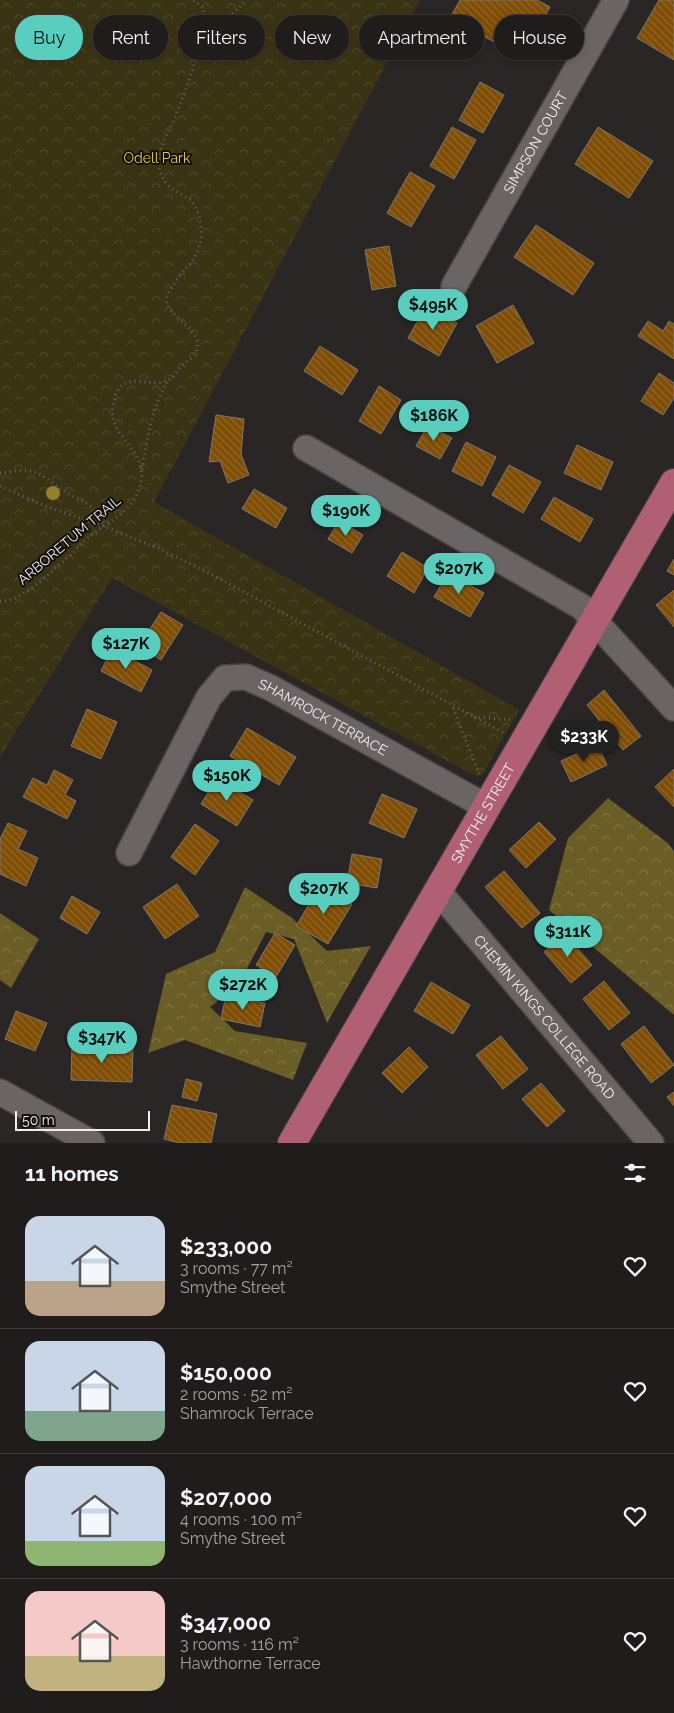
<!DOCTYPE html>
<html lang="en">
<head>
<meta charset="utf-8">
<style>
	body { margin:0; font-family:Raleway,sans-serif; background:#2d2929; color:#f1f3f6; height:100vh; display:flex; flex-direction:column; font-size:19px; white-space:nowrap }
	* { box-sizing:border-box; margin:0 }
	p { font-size:16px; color:#a2a1a3 }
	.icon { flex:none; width:28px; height:28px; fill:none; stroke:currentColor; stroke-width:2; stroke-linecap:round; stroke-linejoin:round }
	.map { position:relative; height:1143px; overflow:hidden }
	.side { display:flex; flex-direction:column; background:#201c1c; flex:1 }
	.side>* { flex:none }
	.top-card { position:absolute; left:15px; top:15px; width:645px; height:45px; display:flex; gap:10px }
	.scale { position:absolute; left:15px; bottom:12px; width:135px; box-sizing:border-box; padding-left:5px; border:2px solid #f1eeed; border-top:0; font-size:14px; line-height:18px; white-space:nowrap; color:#f1eeed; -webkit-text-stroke:4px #12100f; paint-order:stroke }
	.price { position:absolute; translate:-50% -42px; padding:0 11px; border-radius:18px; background:#59cebf; color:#111; font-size:16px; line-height:32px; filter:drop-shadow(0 1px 2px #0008) }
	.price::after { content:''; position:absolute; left:50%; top:30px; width:15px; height:11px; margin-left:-8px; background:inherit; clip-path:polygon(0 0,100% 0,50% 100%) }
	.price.on { background:#222; color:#fff }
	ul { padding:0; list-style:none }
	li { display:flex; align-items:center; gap:15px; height:125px; padding:0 25px }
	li+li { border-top:1px solid #3d3a3b }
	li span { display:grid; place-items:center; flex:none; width:140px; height:100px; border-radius:15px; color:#555 }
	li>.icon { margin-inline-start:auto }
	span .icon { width:60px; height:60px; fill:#fffc; stroke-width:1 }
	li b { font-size:21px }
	h2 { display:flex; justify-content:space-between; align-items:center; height:60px; padding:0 25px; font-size:21px }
	.chip { padding:0 18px; border-radius:22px; background:#201c1c; box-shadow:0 2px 8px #0003,0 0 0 1px #3d3a3b; font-size:18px; line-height:45px }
	.chip.on { background:#59cebf; color:#111 }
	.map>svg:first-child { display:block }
	.forest { fill:url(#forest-crowns) }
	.park { fill:url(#park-crowns) }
	.building { fill:url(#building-back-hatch); stroke:#7b7774 }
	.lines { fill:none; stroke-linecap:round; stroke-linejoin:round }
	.minor-casing { stroke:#484544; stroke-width:28 }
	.major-casing { stroke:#484544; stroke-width:30 }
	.path { stroke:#676362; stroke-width:3; stroke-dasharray:1 4; stroke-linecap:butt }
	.minor { stroke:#6a6564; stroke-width:25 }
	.major { stroke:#b15f72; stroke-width:28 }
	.tree { fill:#94802f }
	.labels { text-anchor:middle; stroke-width:4; stroke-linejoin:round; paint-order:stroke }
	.street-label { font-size:14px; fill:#f1eeed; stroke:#12100f }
	.park-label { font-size:14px; fill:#eac937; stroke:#12100f }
</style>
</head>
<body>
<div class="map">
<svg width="674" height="1143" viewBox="0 0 674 1143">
	<defs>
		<pattern id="forest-crowns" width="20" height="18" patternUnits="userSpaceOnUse" patternTransform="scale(1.25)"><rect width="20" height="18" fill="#6b5d26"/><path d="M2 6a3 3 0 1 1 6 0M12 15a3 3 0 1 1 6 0" fill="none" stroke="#817546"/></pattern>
		<pattern id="park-crowns" width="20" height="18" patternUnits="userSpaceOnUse" patternTransform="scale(1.25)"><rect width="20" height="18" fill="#3b3414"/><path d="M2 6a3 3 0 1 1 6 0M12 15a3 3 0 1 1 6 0" fill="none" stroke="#4e482b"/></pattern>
		<pattern id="building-back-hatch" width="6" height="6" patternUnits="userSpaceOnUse" patternTransform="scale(1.25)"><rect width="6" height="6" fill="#804d04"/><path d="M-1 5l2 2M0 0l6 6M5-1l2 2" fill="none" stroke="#926729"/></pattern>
	</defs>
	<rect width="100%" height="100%" fill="#2a2625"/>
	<path class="forest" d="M608,798L669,844L674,852V1015L549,910L568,838Z
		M245,887L292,918L327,951L371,946L327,1023L294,939L266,932L238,986L210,1007L235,1031L307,1043L293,1080L185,1040L148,1053L166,974L215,952Z
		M0,913L39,939L11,988L0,980Z"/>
	<path class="park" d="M0,0H420L154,502L519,710L482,775L475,776L112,578L0,757Z"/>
	<path class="building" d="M460,0H537L550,7L522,57L450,18Z
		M659,0H674V60L637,38Z
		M480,82L504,95L483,133L459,120Z
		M452,127L476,140L454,179L430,166Z
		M598,127L653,161L629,198L575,164Z
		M410,172L435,186L411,227L387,213Z
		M536,225L594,263L573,295L514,257Z
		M389,246L396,286L372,290L365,250Z
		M513,305L534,343L497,363L476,326Z
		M426,306L457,323L439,356L408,338Z
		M648,321L663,331L669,321L674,324V359L638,336Z
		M320,346L358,370L342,395L304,371Z
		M659,373L674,383V398L663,415L641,401Z
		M379,386L401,400L381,434L359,421Z
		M216,415L244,419L241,454L249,475L228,483L220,461L209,462Z
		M428,425L452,438L440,459L416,446Z
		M466,442L496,457L482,486L452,471Z
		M577,445L613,462L601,490L564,473Z
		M509,465L541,482L523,513L492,495Z
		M254,489L287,508L276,528L242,509Z
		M554,497L593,519L580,542L541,519Z
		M339,521L363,535L352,553L328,539Z
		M402,552L428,568L414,593L387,576Z
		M674,559V575L667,571Z
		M448,573L484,593L470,617L434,597Z
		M674,590V627L656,605Z
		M161,612L183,625L161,660L139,646Z
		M112,649L152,670L141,692L101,671Z
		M604,690L641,736L623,750L587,705Z
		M87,709L117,722L101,759L71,746Z
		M247,728L296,757L279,785L230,756Z
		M597,744L607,765L571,782L561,761Z
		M674,769V807L655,787Z
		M54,770L73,780L65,795L76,801L67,819L23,797L33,778L47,785Z
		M217,778L253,800L237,826L201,804Z
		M382,794L417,809L404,838L369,823Z
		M539,822L556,839L526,868L509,850Z
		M8,823L27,831L18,849L38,858L26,886L0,874V839Z
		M195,824L219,841L195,875L171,857Z
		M352,854L382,859L377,888L347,883Z
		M504,871L540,913L522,928L485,887Z
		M177,884L199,916L165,939L143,907Z
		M320,886L352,904L328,944L296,926Z
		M72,896L100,912L87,934L60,918Z
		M275,933L295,945L276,977L256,965Z
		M565,934L592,965L571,983L544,952Z
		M604,981L630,1013L609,1030L583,999Z
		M431,982L470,1005L453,1034L414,1011Z
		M226,995L265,1003L260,1027L221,1019Z
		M16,1011L47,1023L35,1051L5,1039Z
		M644,1026L674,1065L651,1083L621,1044Z
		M501,1036L528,1069L503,1089L476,1055Z
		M72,1046L133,1048L132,1082L71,1080Z
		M409,1047L428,1067L402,1093L382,1073Z
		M186,1079L202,1083L197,1101L182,1097Z
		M541,1083L565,1111L547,1127L522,1099Z
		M674,1092V1106L667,1097Z
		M172,1105L217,1114L211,1143H180L164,1139Z"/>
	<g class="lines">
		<defs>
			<g id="minor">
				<path id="s1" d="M454,286L616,0"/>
				<path d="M306,448L582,607L674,708"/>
				<path id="s2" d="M129,853L209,697L225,678L246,677L271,688L487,807"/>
				<path id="s3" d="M438,891L651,1143"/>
				<path d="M0,1092L92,1143"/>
			</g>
			<g id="major">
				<path id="s4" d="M292,1143L674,483"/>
			</g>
		</defs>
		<use href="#minor" class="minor-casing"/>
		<use href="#major" class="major-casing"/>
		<path class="path" d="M204,19C227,24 232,13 247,0
			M142,469C147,441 152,403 169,380
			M0,473C10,472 22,469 31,471C42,473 52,483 61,489C77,500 98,504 103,526
			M0,486L45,506L103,526L158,548L211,574L504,733
			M0,601C24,602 55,567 74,552C90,529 125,520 137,494C158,449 102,439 114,402C115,398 115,394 117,391C130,371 153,390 170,379C175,376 178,369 183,365C188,360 195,357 197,349C203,331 172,319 167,304C163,290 192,265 197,253C200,246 202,239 201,231C201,221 198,207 190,200C187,197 181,195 177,192C164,185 158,173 159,158C160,144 169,132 174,119C182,101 212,23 202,7C200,5 196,2 193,0
			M453,708L480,776
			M474,717L513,720"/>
		<use href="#minor" class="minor"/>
		<use href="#major" class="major"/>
	</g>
	<circle class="tree" cx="53" cy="493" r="7"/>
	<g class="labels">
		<g class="street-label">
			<text dy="5" stroke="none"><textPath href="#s1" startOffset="165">SIMPSON COURT</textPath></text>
			<text transform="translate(69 540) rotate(-40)" y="5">ARBORETUM TRAIL</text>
			<text dy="5" stroke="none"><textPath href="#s2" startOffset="308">SHAMROCK TERRACE</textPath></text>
			<text dy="5" stroke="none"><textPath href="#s4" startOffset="381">SMYTHE STREET</textPath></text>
			<text dy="5" stroke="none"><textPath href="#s3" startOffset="165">CHEMIN KINGS COLLEGE ROAD</textPath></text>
		</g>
		<g class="park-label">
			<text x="157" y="163">Odell Park</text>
		</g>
	</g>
</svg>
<div class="scale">50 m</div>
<b class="price" style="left:433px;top:331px">$495K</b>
<b class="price" style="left:434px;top:442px">$186K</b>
<b class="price" style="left:346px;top:537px">$190K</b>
<b class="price" style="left:459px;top:595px">$207K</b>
<b class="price" style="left:126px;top:670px">$127K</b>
<b class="price on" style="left:584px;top:763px">$233K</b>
<b class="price" style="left:227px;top:802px">$150K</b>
<b class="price" style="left:324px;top:915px">$207K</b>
<b class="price" style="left:568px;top:958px">$311K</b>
<b class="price" style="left:243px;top:1011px">$272K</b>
<b class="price" style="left:102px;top:1064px">$347K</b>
<div class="top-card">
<a class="chip on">Buy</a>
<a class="chip">Rent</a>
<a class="chip">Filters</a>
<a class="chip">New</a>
<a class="chip">Apartment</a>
<a class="chip">House</a>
</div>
</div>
<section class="side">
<h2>11 homes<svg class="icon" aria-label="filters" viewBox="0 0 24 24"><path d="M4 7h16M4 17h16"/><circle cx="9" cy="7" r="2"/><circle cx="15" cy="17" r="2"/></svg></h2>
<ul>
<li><span style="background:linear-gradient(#c9d6e8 65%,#b9a48a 0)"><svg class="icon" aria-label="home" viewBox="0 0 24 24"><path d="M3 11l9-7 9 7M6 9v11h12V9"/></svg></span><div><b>$233,000</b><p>3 rooms · 77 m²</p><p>Smythe Street</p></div><svg class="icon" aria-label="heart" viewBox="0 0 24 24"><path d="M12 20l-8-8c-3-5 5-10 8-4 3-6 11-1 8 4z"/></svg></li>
<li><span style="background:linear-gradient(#c9d6e8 70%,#7fa58c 0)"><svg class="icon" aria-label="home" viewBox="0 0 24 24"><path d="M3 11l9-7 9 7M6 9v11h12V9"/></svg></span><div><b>$150,000</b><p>2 rooms · 52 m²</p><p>Shamrock Terrace</p></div><svg class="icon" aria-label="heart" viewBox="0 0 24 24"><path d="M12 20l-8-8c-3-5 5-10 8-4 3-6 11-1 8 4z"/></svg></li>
<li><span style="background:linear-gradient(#c9d6e8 75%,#8fb573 0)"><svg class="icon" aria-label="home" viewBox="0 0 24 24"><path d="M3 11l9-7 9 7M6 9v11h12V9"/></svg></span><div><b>$207,000</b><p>4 rooms · 100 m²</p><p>Smythe Street</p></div><svg class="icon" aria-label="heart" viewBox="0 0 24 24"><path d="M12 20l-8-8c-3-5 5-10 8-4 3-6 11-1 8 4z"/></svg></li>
<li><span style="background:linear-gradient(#f6c9c9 65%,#c2b280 0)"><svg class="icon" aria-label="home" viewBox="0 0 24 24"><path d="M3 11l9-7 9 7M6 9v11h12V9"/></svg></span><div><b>$347,000</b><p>3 rooms · 116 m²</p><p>Hawthorne Terrace</p></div><svg class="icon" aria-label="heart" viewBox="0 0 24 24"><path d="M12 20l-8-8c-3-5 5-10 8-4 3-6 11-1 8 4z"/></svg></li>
</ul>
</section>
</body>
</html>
